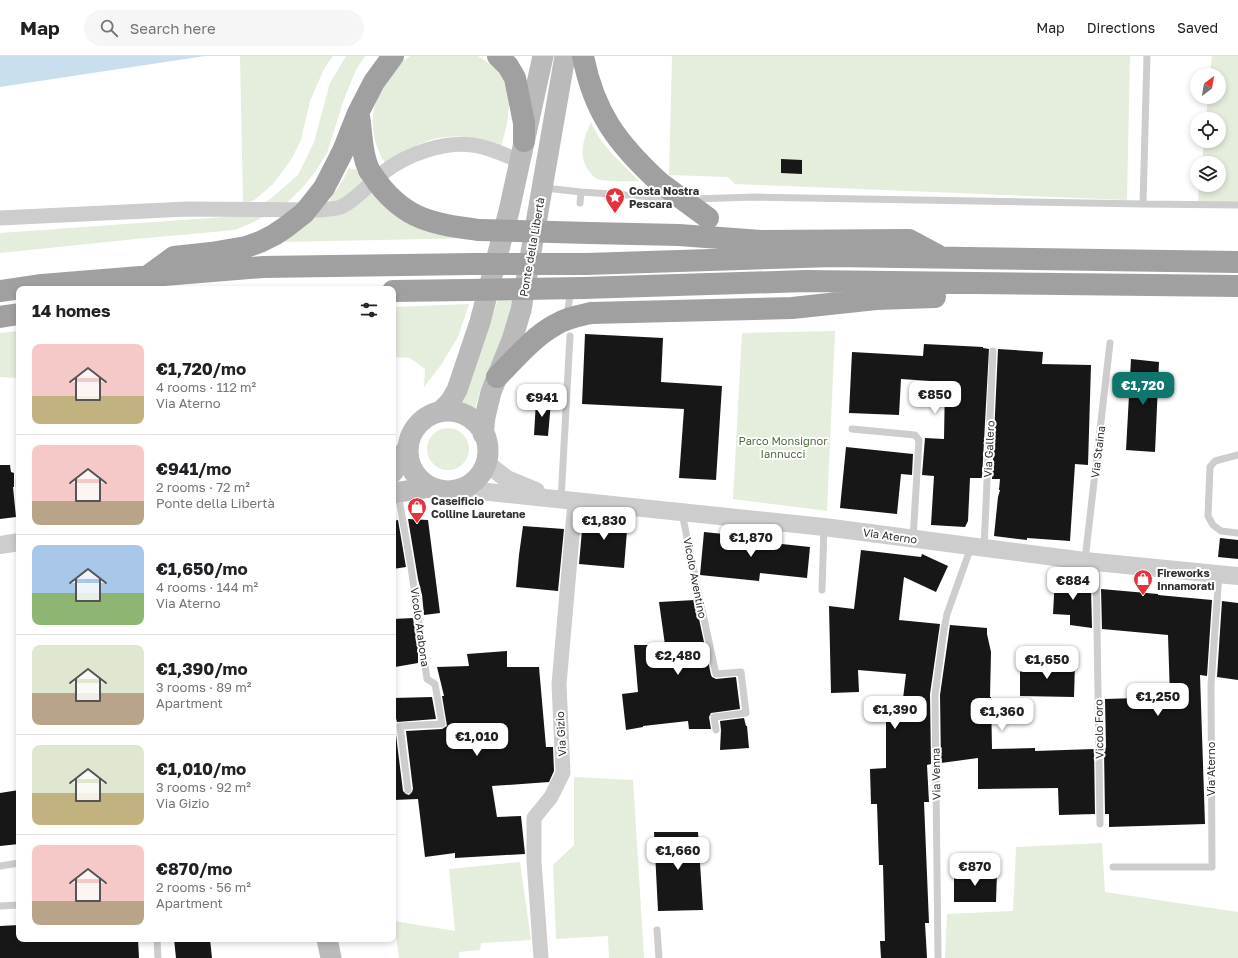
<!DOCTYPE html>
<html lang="en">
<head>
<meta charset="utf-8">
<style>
	body { margin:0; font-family:"Golos Text",sans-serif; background:#f6f6f6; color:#202124; height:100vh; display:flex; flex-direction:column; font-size:15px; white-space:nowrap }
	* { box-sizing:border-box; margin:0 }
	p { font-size:13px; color:#757577 }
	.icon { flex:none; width:22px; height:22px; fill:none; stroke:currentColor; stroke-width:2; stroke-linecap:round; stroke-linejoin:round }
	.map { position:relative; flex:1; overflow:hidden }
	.details { position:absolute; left:16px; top:230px; width:380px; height:656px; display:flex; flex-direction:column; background:#fff; border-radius:8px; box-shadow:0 2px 6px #0003 }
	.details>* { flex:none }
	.needle { width:26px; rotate:31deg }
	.tools { position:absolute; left:1190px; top:12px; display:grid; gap:8px }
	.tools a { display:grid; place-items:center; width:36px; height:36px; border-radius:50%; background:#fff; box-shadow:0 2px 6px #0003; font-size:20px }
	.price { position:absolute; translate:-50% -34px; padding:0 9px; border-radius:8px; background:#fff; color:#222; font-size:13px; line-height:26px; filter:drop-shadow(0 1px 2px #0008) }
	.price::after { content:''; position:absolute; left:50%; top:24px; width:12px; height:9px; margin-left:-6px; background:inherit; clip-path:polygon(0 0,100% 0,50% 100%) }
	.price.on { background:#0f766e; color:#fff }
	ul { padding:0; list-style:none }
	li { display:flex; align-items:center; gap:12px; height:100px; padding:0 16px }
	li+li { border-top:1px solid #e0e0e0 }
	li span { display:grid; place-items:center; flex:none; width:112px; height:80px; border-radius:8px; color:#555 }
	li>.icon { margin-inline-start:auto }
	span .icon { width:48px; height:48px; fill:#fffc; stroke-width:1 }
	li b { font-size:17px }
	h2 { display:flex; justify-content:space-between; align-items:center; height:48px; padding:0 16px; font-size:17px }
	header { display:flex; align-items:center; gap:24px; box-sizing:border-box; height:56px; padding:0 20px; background:#fff; border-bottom:1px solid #e0e0e0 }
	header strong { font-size:19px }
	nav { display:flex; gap:22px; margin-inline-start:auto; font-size:14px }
	.search { width:280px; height:36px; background:#f6f6f6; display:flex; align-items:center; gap:10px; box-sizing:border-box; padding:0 14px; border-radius:22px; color:#757577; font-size:15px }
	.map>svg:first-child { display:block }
	.green { fill:#e5eddd }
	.water { fill:#cadfed }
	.building { fill:#171717 }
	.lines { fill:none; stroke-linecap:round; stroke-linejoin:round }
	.service { stroke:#cdcdcd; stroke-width:7 }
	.minor { stroke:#cdcdcd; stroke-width:15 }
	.tertiary { stroke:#cdcdcd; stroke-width:18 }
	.secondary { stroke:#bababa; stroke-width:21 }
	.trunk { stroke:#a0a0a0; stroke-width:22 }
	.trunk-bridge { stroke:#a0a0a0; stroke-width:22 }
	.labels { text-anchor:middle; stroke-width:4; stroke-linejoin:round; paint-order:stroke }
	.poi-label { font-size:11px; font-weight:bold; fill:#303030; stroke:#fff; text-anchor:start }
	.street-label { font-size:11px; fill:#303030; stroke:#fff }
	.park-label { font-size:11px; fill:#526c3c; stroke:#fff }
</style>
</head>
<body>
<header>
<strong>Map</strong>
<div class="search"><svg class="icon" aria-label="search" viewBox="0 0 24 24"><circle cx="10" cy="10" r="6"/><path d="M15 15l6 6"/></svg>Search here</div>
<nav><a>Map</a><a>Directions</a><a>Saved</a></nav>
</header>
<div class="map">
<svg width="1238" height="902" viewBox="0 0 1238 902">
	<rect width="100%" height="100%" fill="#fff"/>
	<path class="green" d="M240,0H333L324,13L310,45L301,84L291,104L273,128L253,145L243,147Z
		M346,0H365L356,14L344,43L327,97L315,116L303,131L289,145L254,166L235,174L136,183L0,197V177L238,160L269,144L298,119L314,86L330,27Z
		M410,0H478L493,10L504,22L510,42L507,68L500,94C498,91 496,88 493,87C481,80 452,79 438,82C421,85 401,98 385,107C361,70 374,25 410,0Z
		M672,0H1130L1127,144L735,128L728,121L669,119Z
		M1212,0H1238V146H1198L1199,129H1219V107H1202L1204,85H1219V63H1206L1208,41H1219V19H1210Z
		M591,66C600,89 622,107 639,125C627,125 613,126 601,124C596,123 592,120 589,115C577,99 584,82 591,66Z
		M349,112L365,115L374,129L478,182L279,186L327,148L343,124Z
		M513,240L505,277L500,293L481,331L474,356L465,350L455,349L464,337L499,241Z
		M469,248L458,281L441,309L424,331L425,313L410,302L393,301V251Z
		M19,275V292H18L16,322L0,321V277Z
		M835,275L827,455L733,443L742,277Z
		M427 393a21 21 0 1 1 42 0a21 21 0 1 1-42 0Z
		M574,721L633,724L644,902H609L608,880L556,883L553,809L574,789Z
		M1102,787L1105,836L1238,856V902H945L947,858L1013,855L1016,791Z
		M520,806L531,884L481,887L480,894L459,896V902H399L394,865L455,875L449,813Z"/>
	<path class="water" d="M0,0H205L0,31Z"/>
	<path class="building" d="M781,103L802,104V118L781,117Z
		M585,278L663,282L661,326L722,330L716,424L679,422L684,353L582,348Z
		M924,288L983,291V292L989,293L982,422H970L968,465L965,471L931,469L934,420L922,419L925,382L944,383L945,326L901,323L899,359L849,357L852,296L923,300Z
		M998,293L1043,296L1042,308L1091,309L1088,409L1075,408L1070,485L1027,482V484L994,480L998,441L1000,434H999L1000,423H992Z
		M1131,303L1159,306L1155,396L1126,394Z
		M536,345L551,346L548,380L534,379Z
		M846,391L913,398L912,419L901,418L897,458L840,452Z
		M0,409H10L11,416L14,417V431H13L16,461L0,463Z
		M585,458L628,462L624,512L579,508L582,474H584Z
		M408,463L428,464L440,557L424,559L422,539L418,523Z
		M398,464L406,511L393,513V465Z
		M523,470L564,473L558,535L516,531L519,499Z
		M704,476L763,482V486L810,491L807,522L760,517L759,525L700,519Z
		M1220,482L1238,484V503L1218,501Z
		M861,494L921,501L922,498L948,510L936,536L904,521L899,564L940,568L930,638L931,708L927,709L929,746H924L929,867H925L927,902H881L880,885H885L883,809H879L877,748H871L870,713L886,712V651H902L906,618L858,614L859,636L831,637L829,550L854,553Z
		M1055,521L1086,523V531L1091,532L1092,572L1070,569V559L1053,558Z
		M1101,533L1158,538V539L1212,544L1207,620L1200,619L1205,768L1109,771V758H1105L1104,693L1106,692L1105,643L1170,641L1168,579L1102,573Z
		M695,544L711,619L712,621L716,623L736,621L740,653L711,657L709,661L711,673H689L688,665L643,670V671L626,674L622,638L638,636L634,589H665L659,546Z
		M1222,545L1238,547V624L1217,621Z
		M413,562L418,593V607L395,611L393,590V563Z
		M950,569L987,572V578L991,596L990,641H991L992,693L1035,692V695L1094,693L1095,758L1059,759L1058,732L978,733V702L941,707L940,639Z
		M507,595V611H539L546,691H553L554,715L549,726L492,730L497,761L521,760L525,798L455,802V797L425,801L418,743L393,744V668L396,667L395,671L403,735L406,738L409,739L412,736L413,733L406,675L442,673L447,670L442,640H444L437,611L469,610L467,598Z
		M1020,607L1075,608L1074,641L1020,640Z
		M432,641L436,663L397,666L393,651V642Z
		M744,662L746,670H747L749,692L720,694L721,674L720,665Z
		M19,734V788L0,790V737Z
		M654,776H698L703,854L658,855Z
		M954,815L997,816L996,846H954Z
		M19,869V883H138L139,902H0V870Z
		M174,883H210L212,902H176Z"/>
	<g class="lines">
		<path class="service" d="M545,132L581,136L580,147
			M581,136L670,142
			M692,143L755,141L1143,148L1238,149
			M1143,148L1147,0
			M567,261L570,239
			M852,373L915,379L919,384L913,483
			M1238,399L1215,405L1210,411L1208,460L1213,469L1221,475L1238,477
			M19,425V430
			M398,437L411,511L427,623L435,628L442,668L400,670L408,734
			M561,444L570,280
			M682,457L696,526L716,618L741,616L746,657L714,661L716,674
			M984,492L993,295
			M1085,504L1110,287
			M1096,506L1100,768
			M822,534L824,471
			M0,810L19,807
			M1113,811H1212L1211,629L1219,518
			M0,850L19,849
			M657,874L659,902
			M157,883L158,902
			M938,902L935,639L944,573L947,558L971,491"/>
		<path class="minor" d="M0,162L187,153L320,154C326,153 335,153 341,151C358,143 369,127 384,116C407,98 444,85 473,89C489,91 505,99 520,105
			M541,902L534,805V762L551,741L563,717L559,628L575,446"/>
		<path class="tertiary" d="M486,407L507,423L536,435
			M460,433L824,471L1085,505L1238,520
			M0,489L19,486"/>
		<path class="secondary" d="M408 395a40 40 0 1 1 80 0a40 40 0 1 1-80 0Z
			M440,356L450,346L457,334L480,266L509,155L543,0
			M483,378L485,361L491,336L512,284L521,254L565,0
			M393,416L408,391
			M393,437L431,431
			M327,883L331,902"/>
		<path class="trunk" d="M498,0L508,10L515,22L524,67V85
			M583,0C594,57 618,88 659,126
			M359,60C362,78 361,97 369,114
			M378,127C407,165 435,168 479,174
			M324,132L343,95L358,57L374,26L393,0
			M589,177L679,179L761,185L909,184L937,199
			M586,208L833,200L1238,206
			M148,220L174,201L211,197L246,191L260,186L274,179L286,171L304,157
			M583,232L806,225L1238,230
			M0,235L42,229L263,211L473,208
			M393,235L468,234
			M0,261L19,258
			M497,321C515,303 533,281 555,269C566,262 578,260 591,257L792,252L876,243L935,241"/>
		<path class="trunk-bridge" d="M369,114L378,127
			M659,126L708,162
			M304,157L324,132
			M479,174L589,177
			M473,208H586
			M468,234L583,232"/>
	</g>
	<defs>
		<symbol id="sight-pin" viewBox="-11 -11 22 30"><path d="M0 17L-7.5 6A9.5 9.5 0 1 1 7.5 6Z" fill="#e7313d" stroke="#fff"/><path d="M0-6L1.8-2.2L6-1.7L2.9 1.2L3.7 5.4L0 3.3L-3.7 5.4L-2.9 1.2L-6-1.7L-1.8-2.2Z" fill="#fff"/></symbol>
		<symbol id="shop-pin" viewBox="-11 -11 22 30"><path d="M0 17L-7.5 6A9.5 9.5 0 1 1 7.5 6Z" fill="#e7313d" stroke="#fff"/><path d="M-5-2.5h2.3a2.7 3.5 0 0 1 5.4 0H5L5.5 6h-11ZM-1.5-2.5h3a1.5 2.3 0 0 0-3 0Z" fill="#fff"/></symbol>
	</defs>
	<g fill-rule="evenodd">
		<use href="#sight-pin" x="604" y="130" width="22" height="30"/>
		<use href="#shop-pin" x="406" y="440" width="22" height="30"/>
		<use href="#shop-pin" x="1132" y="512" width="22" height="30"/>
	</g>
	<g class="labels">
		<g class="poi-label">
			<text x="629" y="139">Costa Nostra<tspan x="629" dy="13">Pescara</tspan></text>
			<text x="431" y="449">Caseificio<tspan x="431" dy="13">Colline Lauretane</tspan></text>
			<text x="1157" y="521">Fireworks<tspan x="1157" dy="13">Innamorati</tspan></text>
		</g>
		<g class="street-label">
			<text transform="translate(532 191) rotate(-80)" y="4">Ponte della Libertà</text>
			<text transform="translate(989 393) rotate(-87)" y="4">Via Gallero</text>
			<text transform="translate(1098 396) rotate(-83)" y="4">Via Staina</text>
			<text transform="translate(890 480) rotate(8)" y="4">Via Aterno</text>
			<text transform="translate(695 522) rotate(79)" y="4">Vicolo Aventino</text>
			<text transform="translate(420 571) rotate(82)" y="4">Vicolo Arabona</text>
			<text transform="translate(1099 673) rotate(-91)" y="4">Vicolo Foro</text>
			<text transform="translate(561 678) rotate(-93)" y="4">Via Gizio</text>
			<text transform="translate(1211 713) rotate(-90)" y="4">Via Aterno</text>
			<text transform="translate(936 718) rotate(-91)" y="4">Via Venna</text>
		</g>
		<g class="park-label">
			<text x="783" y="389">Parco Monsignor<tspan x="783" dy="13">Iannucci</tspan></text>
		</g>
	</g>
</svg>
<div class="tools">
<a><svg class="needle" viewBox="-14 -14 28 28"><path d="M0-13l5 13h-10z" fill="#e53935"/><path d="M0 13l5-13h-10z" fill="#757577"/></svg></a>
<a><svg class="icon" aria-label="locate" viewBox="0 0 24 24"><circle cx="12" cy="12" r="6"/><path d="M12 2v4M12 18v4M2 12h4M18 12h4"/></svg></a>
<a><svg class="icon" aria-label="layers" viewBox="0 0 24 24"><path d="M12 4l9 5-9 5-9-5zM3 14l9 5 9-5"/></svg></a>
</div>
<b class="price on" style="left:1143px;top:350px">€1,720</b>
<b class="price" style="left:935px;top:359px">€850</b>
<b class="price" style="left:542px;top:362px">€941</b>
<b class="price" style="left:604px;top:485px">€1,830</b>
<b class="price" style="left:751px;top:502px">€1,870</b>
<b class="price" style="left:1073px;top:545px">€884</b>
<b class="price" style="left:678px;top:620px">€2,480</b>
<b class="price" style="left:1047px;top:624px">€1,650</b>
<b class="price" style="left:1158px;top:661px">€1,250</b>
<b class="price" style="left:895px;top:674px">€1,390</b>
<b class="price" style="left:1002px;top:676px">€1,360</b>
<b class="price" style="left:477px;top:701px">€1,010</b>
<b class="price" style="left:678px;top:815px">€1,660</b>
<b class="price" style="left:975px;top:831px">€870</b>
<section class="details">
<h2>14 homes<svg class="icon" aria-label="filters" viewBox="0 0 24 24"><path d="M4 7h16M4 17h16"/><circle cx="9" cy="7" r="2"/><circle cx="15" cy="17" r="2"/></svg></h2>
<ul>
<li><span style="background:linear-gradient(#f6c9c9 65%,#c2b280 0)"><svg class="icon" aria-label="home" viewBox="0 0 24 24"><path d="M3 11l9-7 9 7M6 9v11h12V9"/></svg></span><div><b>€1,720/mo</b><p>4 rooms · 112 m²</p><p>Via Aterno</p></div></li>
<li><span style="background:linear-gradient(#f6c9c9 70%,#b9a48a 0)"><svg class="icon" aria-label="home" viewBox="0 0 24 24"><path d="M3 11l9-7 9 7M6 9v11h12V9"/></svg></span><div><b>€941/mo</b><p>2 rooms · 72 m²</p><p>Ponte della Libertà</p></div></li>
<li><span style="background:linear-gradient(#a9c7e8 60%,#8fb573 0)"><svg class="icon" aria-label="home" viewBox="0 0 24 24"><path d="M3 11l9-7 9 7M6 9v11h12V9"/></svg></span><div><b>€1,650/mo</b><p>4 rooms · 144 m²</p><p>Via Aterno</p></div></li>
<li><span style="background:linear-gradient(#dfe7d0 60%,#b9a48a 0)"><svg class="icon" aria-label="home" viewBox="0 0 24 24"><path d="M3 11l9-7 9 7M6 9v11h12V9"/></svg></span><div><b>€1,390/mo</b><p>3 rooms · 89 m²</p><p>Apartment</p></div></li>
<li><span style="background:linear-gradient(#dfe7d0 60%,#c2b280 0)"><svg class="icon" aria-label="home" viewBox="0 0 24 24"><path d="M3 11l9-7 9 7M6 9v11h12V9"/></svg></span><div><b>€1,010/mo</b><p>3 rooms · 92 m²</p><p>Via Gizio</p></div></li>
<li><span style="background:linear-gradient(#f6c9c9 70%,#b9a48a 0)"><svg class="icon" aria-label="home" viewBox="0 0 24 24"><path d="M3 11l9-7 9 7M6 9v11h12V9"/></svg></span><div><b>€870/mo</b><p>2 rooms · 56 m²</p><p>Apartment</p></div></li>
</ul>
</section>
</div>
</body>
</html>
